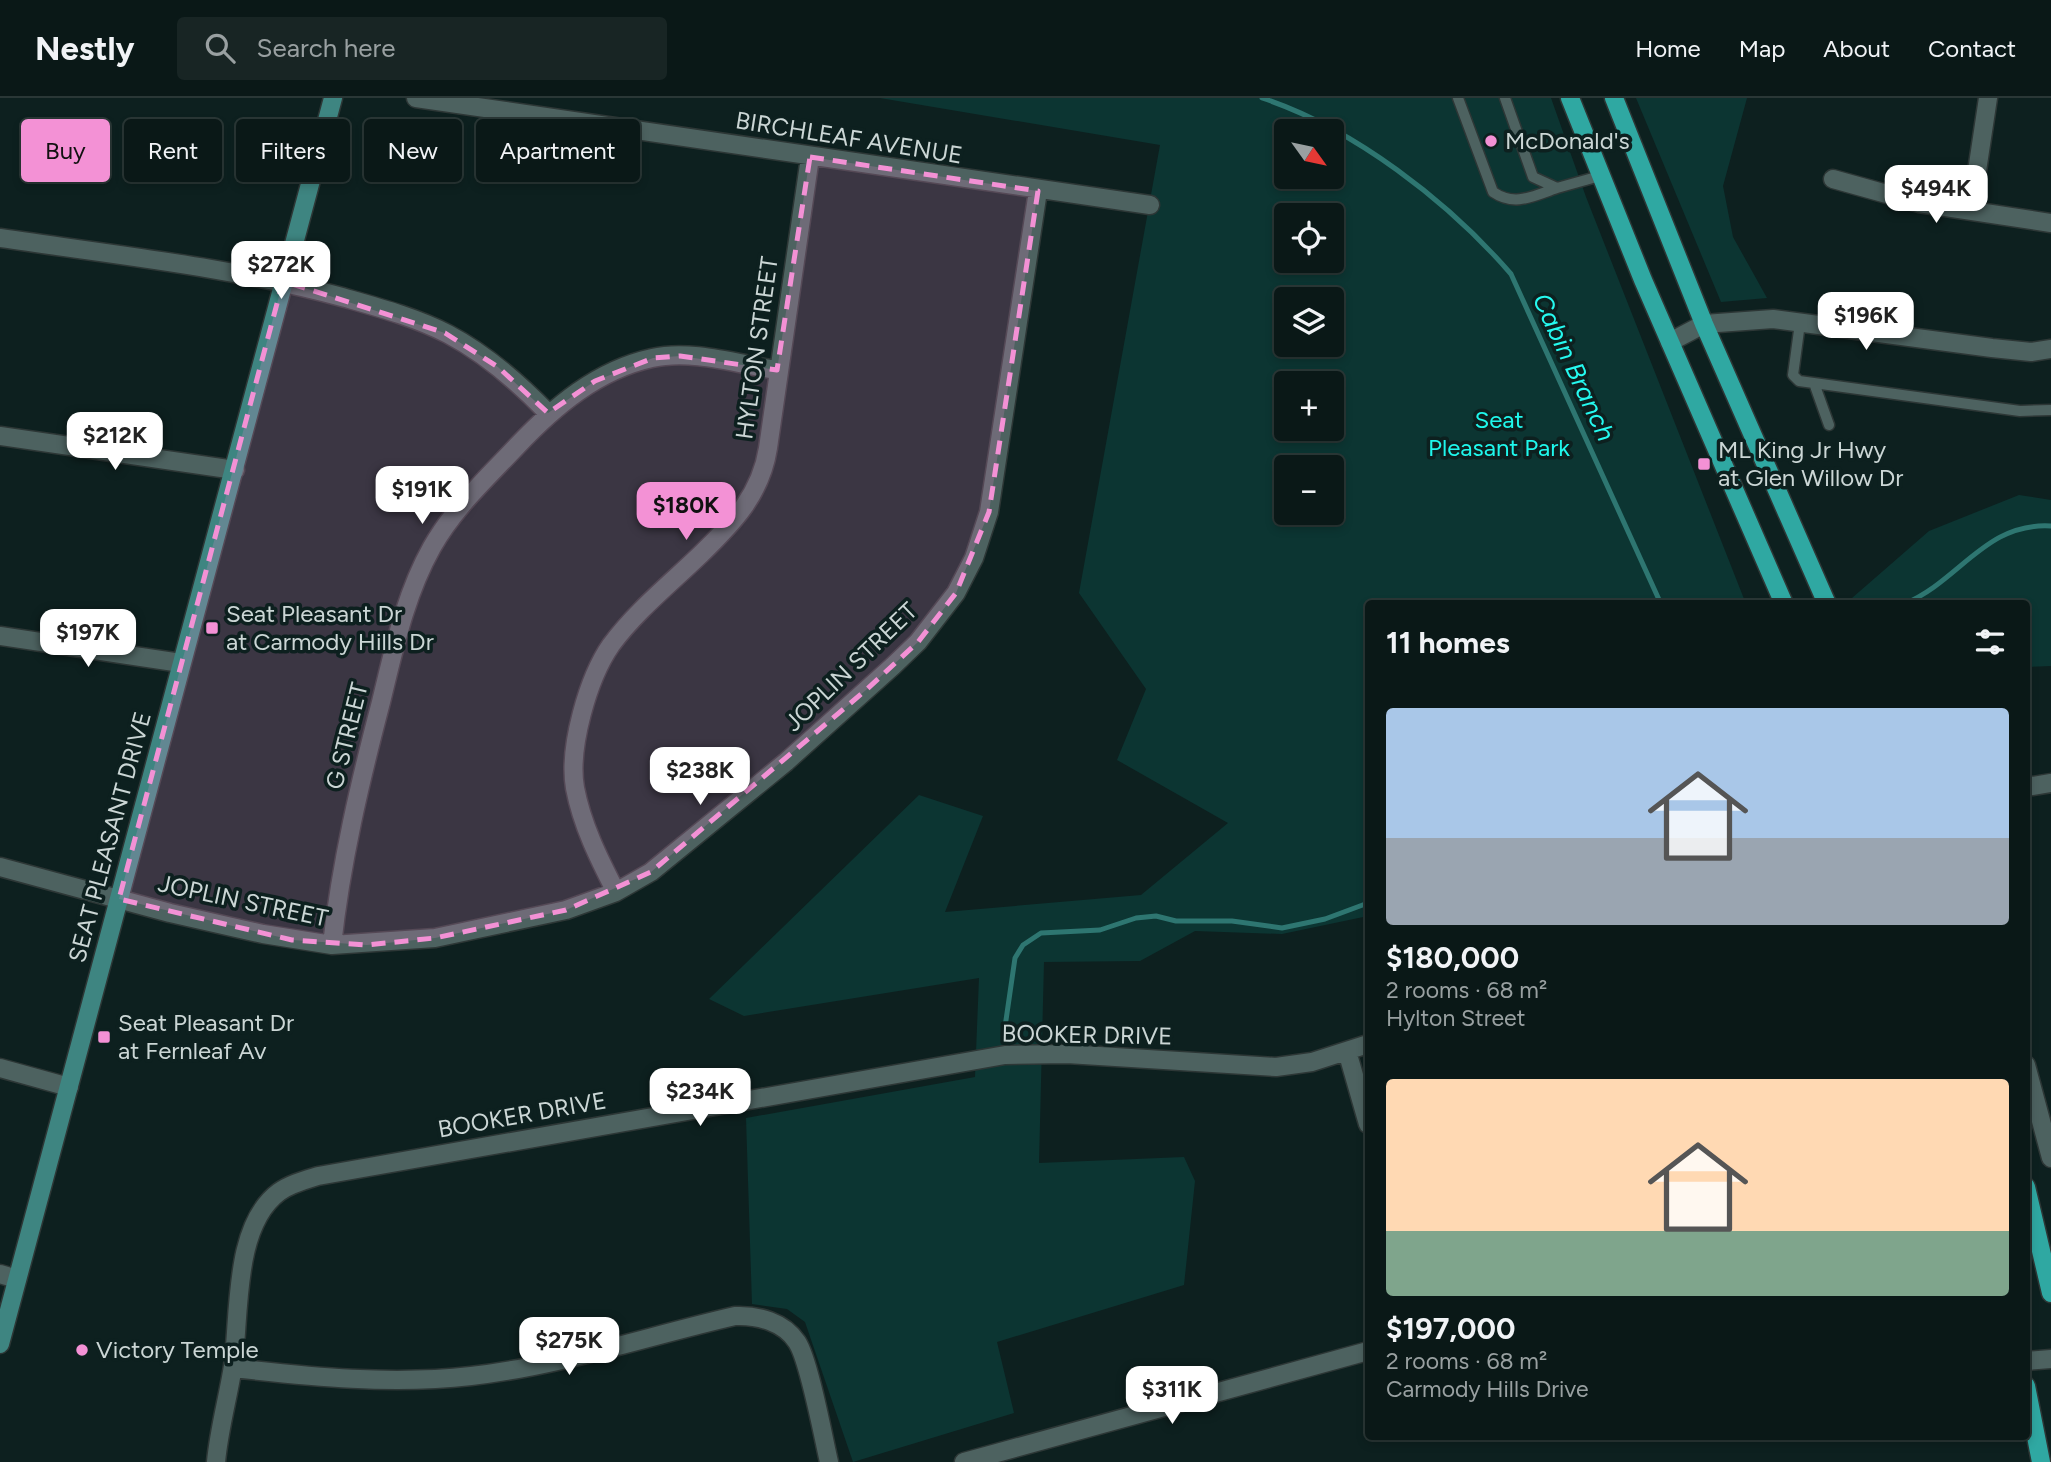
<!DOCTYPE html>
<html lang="en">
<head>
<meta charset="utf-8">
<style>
	body { margin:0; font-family:Figtree,sans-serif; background:#182524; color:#f1f3f6; height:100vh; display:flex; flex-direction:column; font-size:26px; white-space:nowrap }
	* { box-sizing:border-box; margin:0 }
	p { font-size:23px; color:#99a0a1 }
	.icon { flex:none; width:38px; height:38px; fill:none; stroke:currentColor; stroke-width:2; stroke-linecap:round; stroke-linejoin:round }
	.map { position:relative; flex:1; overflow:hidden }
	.panel { position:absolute; left:1365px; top:502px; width:665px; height:840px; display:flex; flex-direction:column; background:#0a1817; border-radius:7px; box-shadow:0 4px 10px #0003,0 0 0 2px #2a3736 }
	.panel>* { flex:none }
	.guide { position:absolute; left:21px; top:21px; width:665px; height:63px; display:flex; gap:14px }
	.needle { width:46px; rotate:123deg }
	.controls { position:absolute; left:1274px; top:21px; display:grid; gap:14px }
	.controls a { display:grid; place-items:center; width:70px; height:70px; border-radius:7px; background:#0a1817; box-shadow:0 4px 10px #0003,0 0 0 2px #2a3736; font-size:35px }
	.price { position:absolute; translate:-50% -60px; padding:0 16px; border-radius:14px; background:#fff; color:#222; font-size:23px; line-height:46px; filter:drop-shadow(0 2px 4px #0008) }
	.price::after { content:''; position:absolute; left:50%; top:42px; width:21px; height:16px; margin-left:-10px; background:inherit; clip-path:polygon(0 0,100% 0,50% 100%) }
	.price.on { background:#f391d5; color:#111 }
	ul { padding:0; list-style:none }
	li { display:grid; align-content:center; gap:14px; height:371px; padding:0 21px }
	li span { display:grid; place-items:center; height:217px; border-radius:7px; color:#555 }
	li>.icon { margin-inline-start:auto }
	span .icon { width:126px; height:126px; fill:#fffc; stroke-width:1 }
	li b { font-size:30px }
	h2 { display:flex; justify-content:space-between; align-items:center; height:84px; padding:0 21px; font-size:30px }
	.chip { padding:0 24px; border-radius:7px; background:#0a1817; box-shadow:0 4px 10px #0003,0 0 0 2px #2a3736; font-size:24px; line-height:63px }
	.chip.on { background:#f391d5; color:#111 }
	header { display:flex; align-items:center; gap:42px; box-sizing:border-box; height:98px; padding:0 35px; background:#0a1817; border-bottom:2px solid #2a3736 }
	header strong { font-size:33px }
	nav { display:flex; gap:38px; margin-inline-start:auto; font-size:24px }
	.search { width:490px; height:63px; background:#182524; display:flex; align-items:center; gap:18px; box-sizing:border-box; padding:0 24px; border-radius:7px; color:#99a0a1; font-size:26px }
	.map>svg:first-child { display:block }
	.green { fill:#0c3532; fill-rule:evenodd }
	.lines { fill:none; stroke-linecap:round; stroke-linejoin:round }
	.stream { stroke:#2e7671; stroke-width:5 }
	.lane-casing { stroke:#2d3736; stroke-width:13 }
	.street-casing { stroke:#2d3736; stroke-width:21 }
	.secondary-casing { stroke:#2d3736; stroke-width:21 }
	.primary-casing { stroke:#2d3736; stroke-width:21 }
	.lane { stroke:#4d6260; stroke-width:10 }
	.street { stroke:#4d6260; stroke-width:18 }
	.secondary { stroke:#3e8581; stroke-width:18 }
	.primary { stroke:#2fa8a2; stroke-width:18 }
	.marked { fill:#f391d5; fill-opacity:0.2; stroke:#f391d5; stroke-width:5; stroke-dasharray:14 9; stroke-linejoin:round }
	.poi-dot { fill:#f391d5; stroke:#0d201f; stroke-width:2.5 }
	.labels { text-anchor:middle; stroke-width:7; stroke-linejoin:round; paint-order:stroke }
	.street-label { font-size:24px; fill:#cbd6d5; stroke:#0d201f }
	.poi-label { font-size:24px; fill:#cbd6d5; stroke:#0d201f; text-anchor:start }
	.park-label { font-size:24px; fill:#1ff7ec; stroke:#0d201f }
	.water-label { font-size:26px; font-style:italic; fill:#25f9ef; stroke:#0d201f }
</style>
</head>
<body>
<header>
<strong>Nestly</strong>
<div class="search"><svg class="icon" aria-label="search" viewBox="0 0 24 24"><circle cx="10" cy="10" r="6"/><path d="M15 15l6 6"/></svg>Search here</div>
<nav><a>Home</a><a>Map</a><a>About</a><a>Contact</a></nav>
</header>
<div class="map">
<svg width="2051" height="1364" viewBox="0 0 2051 1364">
	<rect width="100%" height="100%" fill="#0d201f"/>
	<path class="green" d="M880,0H1551L1586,99L1746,506H1368V818L1282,836L1195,833L1140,863L1044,864L1039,1065L1184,1059L1195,1083L1184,1187L997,1244L1014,1315L853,1364L805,1224L787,1211L752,1206L746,1020L975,979L979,880L744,918L709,901L919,697L983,718L945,814L1141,797L1228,725L1117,662L1146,591L1079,495L1160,47ZM1286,33H1332V79H1286ZM1286,117H1332V163H1286ZM1286,201H1332V247H1286ZM1286,285H1332V331H1286ZM1286,369H1332V415H1286Z
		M1636,0H1747L1723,88L1733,139L1767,200L1721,204Z
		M2019,397L2051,402V568L2027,569L2026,506H1854L1852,500L1929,433Z"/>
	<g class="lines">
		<path class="stream" d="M1262,0C1353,30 1448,103 1511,176L1661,506
			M1904,506C1960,483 1985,424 2051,428
			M1005,929L1015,860L1023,847L1041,835L1100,832L1136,820L1156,818L1176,823H1232L1282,830L1325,821L1368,805"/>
		<defs>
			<path id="lane" d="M1458,0L1493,94C1515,109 1533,98 1557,90
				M1505,0L1533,79L1557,90L1600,78
				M1800,225L1793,277L1799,283L2020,313L2051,312
				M1814,285L1829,327"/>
			<path id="street" d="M416,0L1150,107
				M1833,81L1919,105L2051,125
				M1971,113L1988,0
				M0,140C114,157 231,169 342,199C377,209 415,219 448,236C486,256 518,284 548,315
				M1670,244L1704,226L1773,221L1992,250L2031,254L2051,251
				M0,338L235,372
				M0,538L181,565
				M2026,689L2051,685
				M0,769L170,815L263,836L332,847L435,840L566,812L616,794L651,774L786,664L893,568L918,544L956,495L974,460L989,414L1038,93
				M616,794C599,761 582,727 575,690C568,650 588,580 611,547C636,513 671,485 701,456C733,425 761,396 768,350L810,59
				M332,847C341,764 360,684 381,604C394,551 405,497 432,449C454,410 487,380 517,348C554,309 597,272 652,260C691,251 738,266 777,272
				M1347,953L1368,1026
				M2026,967L2051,1060
				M0,970L69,989
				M0,1176L17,1181
				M2026,1263L2051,1261
				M233,1270C312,1279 392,1287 471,1278C560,1268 648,1238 735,1218C758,1217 784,1224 797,1244C809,1262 823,1338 829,1364
				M216,1364C219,1331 228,1300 233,1268C240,1217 233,1128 279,1094C290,1086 305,1082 318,1078L1005,957L1067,956L1276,969L1312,964L1368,946
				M964,1364L1368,1253"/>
			<path id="secondary" d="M0,1246L333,0"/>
			<path id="primary" d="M1570,0L1643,182L1784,506
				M1614,0L1704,226L1827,506
				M2026,1089L2051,1195
				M2026,1288L2041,1364"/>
		</defs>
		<use href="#lane" class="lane-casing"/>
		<use href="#street" class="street-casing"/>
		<use href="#secondary" class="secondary-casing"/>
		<use href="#primary" class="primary-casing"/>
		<use href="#lane" class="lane"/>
		<use href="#street" class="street"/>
		<use href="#secondary" class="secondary"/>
		<use href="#primary" class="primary"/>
	</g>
	<path class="marked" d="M810,59L1038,93L989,414L956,495L918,544L866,592L651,774L566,812L435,840L367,847L292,842L119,801L283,183L445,235L498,269L548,315L595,283L653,260L680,258L777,272Z"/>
	<g class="poi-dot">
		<circle cx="1491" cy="43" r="7"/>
		<rect x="1697" y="359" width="14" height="14" rx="3.5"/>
		<rect x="205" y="523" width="14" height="14" rx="3.5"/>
		<rect x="97" y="932" width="14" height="14" rx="3.5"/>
		<circle cx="82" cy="1252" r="7"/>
	</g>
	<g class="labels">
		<g class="street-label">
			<text transform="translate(849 40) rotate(9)" y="8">BIRCHLEAF AVENUE</text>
			<text transform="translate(757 250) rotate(-82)" y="8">HYLTON STREET</text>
			<text transform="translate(851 569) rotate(-44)" y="8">JOPLIN STREET</text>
			<text transform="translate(347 638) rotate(-76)" y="8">G STREET</text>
			<text transform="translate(110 739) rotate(-75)" y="8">SEAT PLEASANT DRIVE</text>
			<text transform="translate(243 803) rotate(12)" y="8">JOPLIN STREET</text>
			<text transform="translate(1087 937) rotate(1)" y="8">BOOKER DRIVE</text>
			<text transform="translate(522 1017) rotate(-10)" y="8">BOOKER DRIVE</text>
		</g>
		<g class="poi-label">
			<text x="1505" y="51">McDonald's</text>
			<text x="1718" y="360">ML King Jr Hwy<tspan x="1718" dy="28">at Glen Willow Dr</tspan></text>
			<text x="226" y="524">Seat Pleasant Dr<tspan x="226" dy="28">at Carmody Hills Dr</tspan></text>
			<text x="118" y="933">Seat Pleasant Dr<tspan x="118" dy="28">at Fernleaf Av</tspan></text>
			<text x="96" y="1260">Victory Temple</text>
		</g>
		<g class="park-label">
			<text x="1499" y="330">Seat<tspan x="1499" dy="28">Pleasant Park</tspan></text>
		</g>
		<g class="water-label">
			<text transform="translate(1574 269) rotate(65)" y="9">Cabin Branch</text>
		</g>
	</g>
</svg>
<div class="controls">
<a><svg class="needle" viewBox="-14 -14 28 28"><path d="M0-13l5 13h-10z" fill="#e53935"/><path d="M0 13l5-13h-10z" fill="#99a0a1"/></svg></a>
<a><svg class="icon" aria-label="locate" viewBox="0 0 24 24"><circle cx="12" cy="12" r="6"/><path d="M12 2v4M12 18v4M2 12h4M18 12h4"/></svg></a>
<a><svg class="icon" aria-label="layers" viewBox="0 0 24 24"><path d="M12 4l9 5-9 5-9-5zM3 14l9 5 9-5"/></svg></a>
<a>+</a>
<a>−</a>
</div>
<b class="price" style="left:1936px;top:127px">$494K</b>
<b class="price" style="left:281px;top:203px">$272K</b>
<b class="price" style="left:1866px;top:254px">$196K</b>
<b class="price" style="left:115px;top:374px">$212K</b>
<b class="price" style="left:422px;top:428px">$191K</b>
<b class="price on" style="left:686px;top:444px">$180K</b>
<b class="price" style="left:88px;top:571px">$197K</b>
<b class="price" style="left:700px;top:709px">$238K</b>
<b class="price" style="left:700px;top:1030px">$234K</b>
<b class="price" style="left:569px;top:1279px">$275K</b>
<b class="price" style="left:1172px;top:1328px">$311K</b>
<div class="guide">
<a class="chip on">Buy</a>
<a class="chip">Rent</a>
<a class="chip">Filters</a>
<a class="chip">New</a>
<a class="chip">Apartment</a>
</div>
<section class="panel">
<h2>11 homes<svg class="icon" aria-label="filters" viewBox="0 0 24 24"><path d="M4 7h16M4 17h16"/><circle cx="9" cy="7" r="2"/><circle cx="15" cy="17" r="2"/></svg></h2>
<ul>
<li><span style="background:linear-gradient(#a9c7e8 60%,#9aa5b1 0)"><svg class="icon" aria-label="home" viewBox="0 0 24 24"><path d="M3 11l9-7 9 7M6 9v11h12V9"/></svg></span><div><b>$180,000</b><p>2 rooms · 68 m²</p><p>Hylton Street</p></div></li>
<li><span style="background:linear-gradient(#ffd9b3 70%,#7fa58c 0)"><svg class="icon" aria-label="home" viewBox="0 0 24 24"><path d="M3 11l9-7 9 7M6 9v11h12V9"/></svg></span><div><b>$197,000</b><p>2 rooms · 68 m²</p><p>Carmody Hills Drive</p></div></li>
</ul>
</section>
</div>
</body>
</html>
